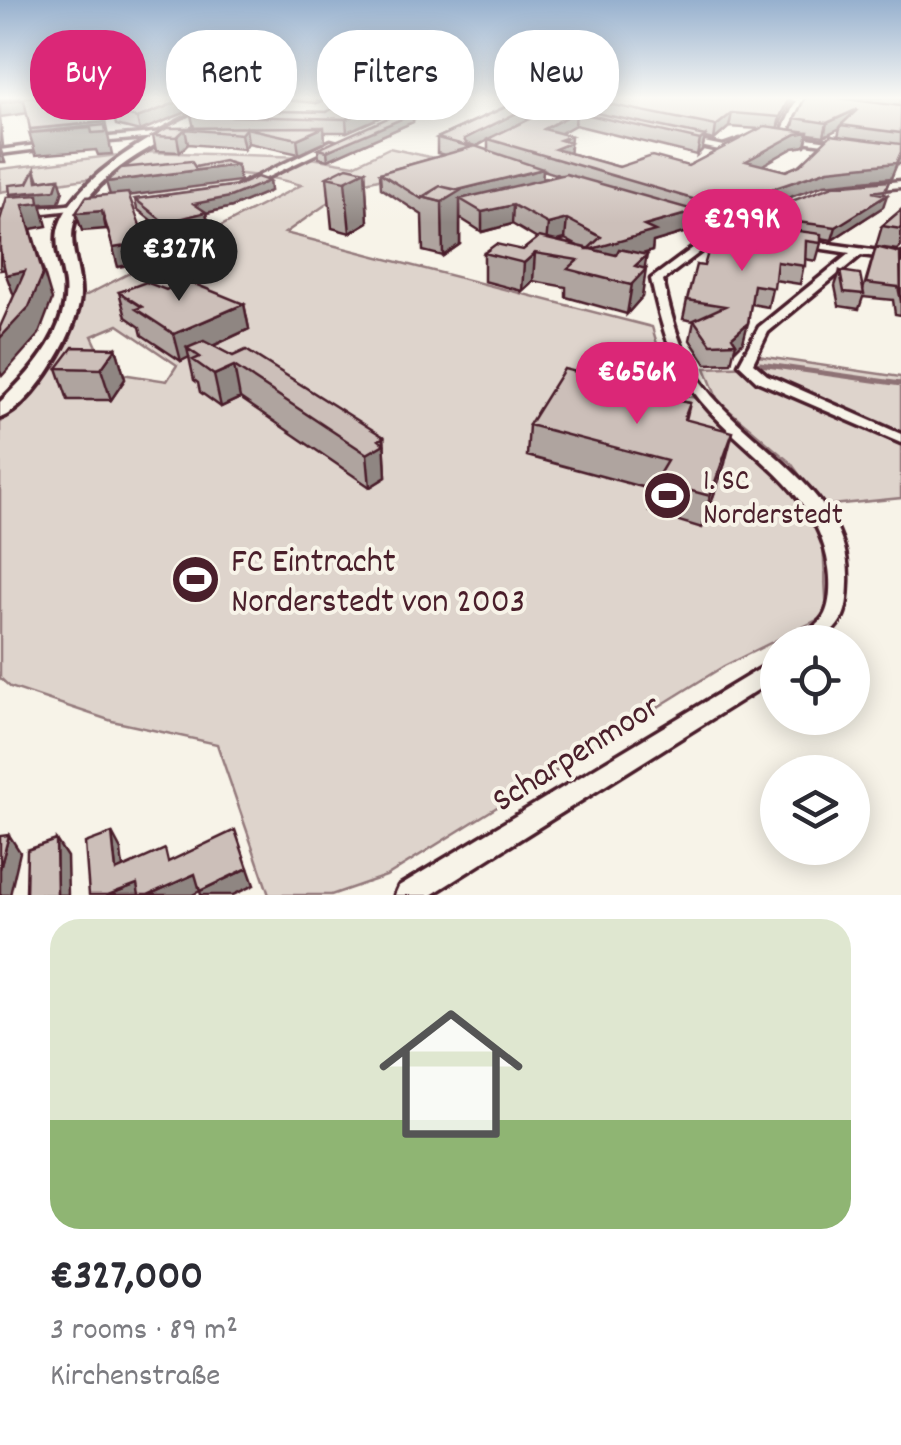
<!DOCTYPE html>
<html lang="en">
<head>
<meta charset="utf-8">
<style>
	body { margin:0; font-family:Dekko,sans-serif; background:#f2f2f3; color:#2b2b33; height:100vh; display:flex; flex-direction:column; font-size:38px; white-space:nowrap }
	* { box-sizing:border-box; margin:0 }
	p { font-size:32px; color:#7c7c81 }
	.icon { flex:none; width:55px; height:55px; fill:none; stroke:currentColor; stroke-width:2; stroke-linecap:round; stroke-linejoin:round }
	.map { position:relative; height:895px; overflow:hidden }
	.sheet { display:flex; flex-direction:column; background:#fff; flex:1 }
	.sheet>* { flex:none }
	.hud { position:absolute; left:30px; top:30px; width:842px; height:90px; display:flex; gap:20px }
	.controls { position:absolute; left:760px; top:625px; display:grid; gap:20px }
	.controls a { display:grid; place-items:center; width:110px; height:110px; border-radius:50%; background:#fff; box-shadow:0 5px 25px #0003; font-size:50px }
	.price { position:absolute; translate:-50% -85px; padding:0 22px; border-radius:35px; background:#db2777; color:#fff; font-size:32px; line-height:65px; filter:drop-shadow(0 2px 5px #0008) }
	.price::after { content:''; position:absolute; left:50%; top:60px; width:30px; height:22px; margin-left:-15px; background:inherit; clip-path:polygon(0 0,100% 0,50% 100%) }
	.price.active { background:#222; color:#fff }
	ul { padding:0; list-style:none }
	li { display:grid; align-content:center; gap:20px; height:530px; padding:0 50px }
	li+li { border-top:2px solid #e1e1e2 }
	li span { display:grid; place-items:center; height:310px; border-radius:30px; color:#555 }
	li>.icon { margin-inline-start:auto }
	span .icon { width:180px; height:180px; fill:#fffc; stroke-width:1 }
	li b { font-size:42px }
	.chip { padding:0 35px; border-radius:40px; background:#fff; box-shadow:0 5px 25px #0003; font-size:35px; line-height:90px }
	.chip.active { background:#db2777; color:#fff }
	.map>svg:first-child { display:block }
	.green { fill:#ded4cc; stroke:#947a7c; stroke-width:2.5; fill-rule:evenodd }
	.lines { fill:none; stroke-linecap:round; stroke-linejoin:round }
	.stream { stroke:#8e7275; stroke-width:5 }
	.street-casing { stroke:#4a1f2b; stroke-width:7 }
	.secondary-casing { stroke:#4a1f2b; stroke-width:8 }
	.street { fill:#f7f3e8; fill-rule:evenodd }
	.secondary { fill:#f7f3e8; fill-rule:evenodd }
	.wall { fill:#afa49f; stroke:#4a1f2b; stroke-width:2.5; fill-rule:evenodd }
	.shaded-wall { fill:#8f8682; stroke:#4a1f2b; stroke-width:2.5 }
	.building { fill:#ccbfb9; stroke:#4a1f2b; stroke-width:2.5 }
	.labels { text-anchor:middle; stroke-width:8; stroke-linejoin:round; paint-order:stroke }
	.poi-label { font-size:30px; fill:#4a1f2b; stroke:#f7f3e8; text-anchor:start }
	.near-poi-label { font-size:35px; fill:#4a1f2b; stroke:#f7f3e8; text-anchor:start }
	.near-street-label { font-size:35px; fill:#4a1f2b; stroke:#f7f3e8 }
</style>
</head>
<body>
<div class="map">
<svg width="901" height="895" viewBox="0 0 901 895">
	<rect width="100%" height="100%" fill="#f7f3e8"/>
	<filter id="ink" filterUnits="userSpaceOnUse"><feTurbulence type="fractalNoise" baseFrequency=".01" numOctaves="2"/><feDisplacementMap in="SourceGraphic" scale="20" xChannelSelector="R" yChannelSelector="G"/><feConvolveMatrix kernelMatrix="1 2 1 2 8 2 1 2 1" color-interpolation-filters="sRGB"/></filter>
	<g filter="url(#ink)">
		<path class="green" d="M389,148L443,160L468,157L354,185L285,233L652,327L672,394L697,398L775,467L822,526L827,615L724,666L386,876L331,895H269L217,744L112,721L10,687L0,678V423C38,392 72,345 83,297L301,185C205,158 97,177 0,192V169L144,152L305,157L354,165ZM118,325L177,365L167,381L109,372L92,336Z
			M758,356L901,377V498L822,506L791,463L718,401L705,368L751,366Z"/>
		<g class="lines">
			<path class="stream" d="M760,364L901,384"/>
			<defs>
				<path id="street" d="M395,98H414L431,101L428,103Z
					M578,98H585L551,118L544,116Z
					M784,98H802L826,102L823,104L802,102L786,135L843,143L847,145L846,147L779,138L796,101Z
					M175,131L178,135L88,143L84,141L88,139Z
					M685,138L723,146L740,140L744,142L724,151L682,142Z
					M331,141L338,143L245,188L238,186Z
					M51,143L55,145L54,147L0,154V150Z
					M901,181V187L870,190L866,187L870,184Z
					M86,203L91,206L89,208L0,218V212Z
					M766,211L769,212V216L712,243L663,280C671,316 681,357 704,386C751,449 852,492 848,583C847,615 844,621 821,642H799C806,631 820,625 825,614C831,602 831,581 829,568C817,483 736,452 691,388C669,356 659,316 651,279L705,239Z
					M801,240L901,254V260L861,255L768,332L753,363L767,375L901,434V443L757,381L739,364L759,327L850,253L797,245V241Z
					M778,658V677L431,895H395L399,886Z"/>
				<path id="secondary" d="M230,98H242C189,132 114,153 79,211C63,239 80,264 80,293C81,327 33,407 0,418V402C31,373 70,330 65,284C63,267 55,248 58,231C71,173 180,119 230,98Z"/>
			</defs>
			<use href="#street" class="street-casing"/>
			<use href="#secondary" class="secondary-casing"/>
			<use href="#street" class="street"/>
			<use href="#secondary" class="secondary"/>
		</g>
		<path class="wall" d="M155,98L140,131L116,125L113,112Z
			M225,98H330L317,103L274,99L254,107L276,111L327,112L414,102L347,132H324L325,142L299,154L248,143L244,149L188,144L180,152L156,151L153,136L194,128L191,115Z
			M506,98H572L549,109L573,108V98H791L778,128L792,130L795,118L805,98H901V164H897L891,178L824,185L717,223L696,217L693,230L653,242L652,251L642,254L645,269L642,297L627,314L566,297V287L533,281L522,291L484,281V253L523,250L537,239L512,224L482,232L460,218V205V244L443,256L423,251L422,215L381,188L380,173L445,155L437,153V138L520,100ZM575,125L697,155L702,150L705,138L714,140L729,127L760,129L688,166L619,167L569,153L571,136L560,133ZM840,128L838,136L800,165L786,171L762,165L793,148L805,146L808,134L824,136ZM488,140V151L476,147ZM543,170L559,175L542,179ZM565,239L578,246L557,241Z
			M437,108L413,119V122L328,160L319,158L318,149Z
			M365,171L368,222L350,233L332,228L327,177Z
			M269,181L270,191L232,207L206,213L208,222L168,234L137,209L135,199Z
			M884,195L883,207L832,240L821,238V243L816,261L805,259L800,284L774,280L768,307L751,304L743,342L734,351L731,363L706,364L690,340L694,321L683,319L687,300L704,266L722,244L748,224L750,216Z
			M901,210V246L897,250L877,247L901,255V315L895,314L893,300L863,297L859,309L839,306L835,286L840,271L863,290L882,226Z
			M166,290L244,304L249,329L213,346L384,437L386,477L370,487L240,398L221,407L200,392L198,383L194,380L189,357L181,361L142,335L140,327L126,317L119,292Z
			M116,348L125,379L111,400H68L57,368Z
			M675,400L690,403L686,420L725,463L702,528L649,512L653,490L527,456L529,425Z"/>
		<path class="shaded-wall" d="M0,98H67L28,113L0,117L3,146L0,147Z
			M91,98H137L92,104Z
			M188,98H221L140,131L137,118Z
			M244,98H274V99L233,115L231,102Z
			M317,98H330L317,103Z
			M396,98H415L414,102L347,132L346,119Z
			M547,98H572L472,148L464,145V139Z
			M789,98H791L790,103L777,130L780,117Z
			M437,100V108L413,119V122L328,160L327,151L406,113Z
			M858,109L841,125L840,128L824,136L827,123Z
			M576,112L575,125L543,143L544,129Z
			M732,113L729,127L714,140L716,126Z
			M105,122L112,154L98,155L96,150L36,155L29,133H31L30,129Z
			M324,127L325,142L299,154L297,139Z
			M246,128L248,143L244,149L241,134Z
			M185,129L188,144L180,152L177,137Z
			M808,132L805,146L793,148L743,176L746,161L796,134Z
			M571,136L569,157L554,158L560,140Z
			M705,136L702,150L697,155L700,140Z
			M0,148L5,162H0Z
			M901,152L891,178L824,185L717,223L720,207L828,170Z
			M237,165L240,181L111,198L106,182Z
			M35,169L39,181L59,178L63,191L59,203L41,204L47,226L31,229L52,300L39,334L2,376L0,371V338L16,301L6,275L25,271L15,207L10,194L40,192Z
			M543,169L542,184L460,199V244L443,256L442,202L426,198Z
			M365,171L368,222L350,233L345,181Z
			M269,181L270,191L232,207L206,213L208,222L168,234L165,223L194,204Z
			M889,181L882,198L887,195L883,207L832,240L836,227L872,192Z
			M513,205L512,224L482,232V212Z
			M102,211L106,229L82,231L76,213Z
			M697,211L693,230L653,242L652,251L582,273L584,252L644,226Z
			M567,219L565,239L546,244L548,224Z
			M144,236L148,254L136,256L138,263L118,267L113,248L131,238Z
			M0,247L8,269L0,270Z
			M535,253L533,281L522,291L524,263Z
			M647,255L644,271L646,269L642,297L627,314L635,266Z
			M244,304L249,329L195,354L187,348L189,357L181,361L174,334Z
			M748,323L743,342L734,351L736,343L732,337Z
			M116,348L125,379L111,400L101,369Z
			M234,366L240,398L221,407L214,375Z
			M733,432L725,463L702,528L710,496Z
			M384,437L386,477L370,487L367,454L379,440Z
			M112,833L121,850L125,887L116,871Z
			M9,835L20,852L10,895H0V869Z
			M56,840L67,857L68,895H57Z
			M248,868L254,885L233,895H201L200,891Z
			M195,874L202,890L192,895H148Z
			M137,884L143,895H108Z"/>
		<path class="building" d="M28,98H92L105,122L30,129L24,100L0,103V101Z
			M155,98H188L137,118L113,112Z
			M225,98H244L231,102L276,111L327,112L347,98H396L346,119L191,115Z
			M526,98H547L464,139L466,143L543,169L458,190L440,186L422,199L380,173L472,147L437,138Z
			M578,98H789L780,117L732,113L716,126Z
			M805,98H838L901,106V133L841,125L858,109L827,123L795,118Z
			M430,99L437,100L406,113L413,114L327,151L318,149Z
			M558,105L705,136L700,140L576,112L544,129L571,136L560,140L570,143L555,149L619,167L652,156L688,166L765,126L808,132L796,134L746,161L786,171L800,165L831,135L901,144V152L896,163L828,170L720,207L488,139Z
			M105,125L106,132L92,133L91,128L29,133Z
			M324,127L297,139L246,128L241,134L185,129L177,137L153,136L167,128Z
			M191,161L195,167L224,161L237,165L106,182L121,168Z
			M347,167L365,171L345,181L327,177Z
			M35,169L37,181L59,178L55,190L10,194L9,185L28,183Z
			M566,174L697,211L644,226L655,231L592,249H588L601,237L567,219L548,224L513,205L482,212L460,199Z
			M257,177L269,181L230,197L194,204L206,212L165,223L135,199L239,185Z
			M889,181L885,190L872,192L887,195L836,227L750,216L833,186Z
			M440,186L460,191L442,202L422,197Z
			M128,193L144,236L131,238L133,245L113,248L102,211L76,213L86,197Z
			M38,195L39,203L23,205L43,274L29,307L0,338V327L25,271L6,275L0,249V220L7,197Z
			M901,210V229L882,226Z
			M726,221L821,234V243L806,241L805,266L777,262L774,288L754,285L748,323L732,337L736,343L711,344L694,320L725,306L687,300L696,265L704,266L711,242L722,244Z
			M539,237L616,255L619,249L647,255L635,266L646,269L631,285L568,269L578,260L535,253L524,263L484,253L496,244L523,250Z
			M876,247L900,253L901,301L898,287L866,283Z
			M840,271L860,274L864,294L844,292Z
			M185,280L244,304L174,334L136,309L142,307L119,292L146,282L166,290Z
			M204,341L233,356L246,350L384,437L379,440L384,444L367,454L234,366L214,375L193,360L200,357L187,348Z
			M73,347L116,348L101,369L57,368Z
			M564,369L676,396L674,400L690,403L684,419L733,432L710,496L655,481L667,461L529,425Z
			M235,830L248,868L200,891L195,874L148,895H139L137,884L108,895H89L85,843L112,833L116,871L165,849L168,862Z
			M9,835L0,869V836Z
			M56,840L57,895H26L27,850Z"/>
	</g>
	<linearGradient id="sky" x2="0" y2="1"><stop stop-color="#96b0ce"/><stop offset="0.44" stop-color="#fbfaf5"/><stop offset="1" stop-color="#fbfaf5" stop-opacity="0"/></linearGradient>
	<rect width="901" height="223" fill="url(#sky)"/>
	<defs>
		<symbol id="stadium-disc" viewBox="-11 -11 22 22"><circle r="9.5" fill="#4a1f2b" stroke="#f7f3e8"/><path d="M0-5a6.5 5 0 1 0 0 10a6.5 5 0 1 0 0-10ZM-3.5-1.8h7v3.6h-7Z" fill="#fff"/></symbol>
	</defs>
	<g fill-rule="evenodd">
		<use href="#stadium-disc" x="640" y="468" width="55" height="55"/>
		<use href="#stadium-disc" x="168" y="552" width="55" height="55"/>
	</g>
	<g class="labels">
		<g class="poi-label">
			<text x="703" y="489">1. SC<tspan x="703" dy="34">Norderstedt</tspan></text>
		</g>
		<g class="near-poi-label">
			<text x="231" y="571">FC Eintracht<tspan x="231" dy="40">Norderstedt von 2003</tspan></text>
		</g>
		<g class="near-street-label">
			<text transform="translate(575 751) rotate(-32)" y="12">Scharpenmoor</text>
		</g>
	</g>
</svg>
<div class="controls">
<a><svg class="icon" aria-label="locate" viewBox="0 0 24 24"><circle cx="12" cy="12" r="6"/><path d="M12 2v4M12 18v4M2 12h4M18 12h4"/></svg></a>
<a><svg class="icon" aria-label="layers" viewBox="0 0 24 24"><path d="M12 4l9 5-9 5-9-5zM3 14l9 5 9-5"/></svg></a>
</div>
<b class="price" style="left:742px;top:274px">€299K</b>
<b class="price active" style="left:179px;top:304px">€327K</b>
<b class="price" style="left:637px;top:427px">€656K</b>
<div class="hud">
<a class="chip active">Buy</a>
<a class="chip">Rent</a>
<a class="chip">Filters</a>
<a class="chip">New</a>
</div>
</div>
<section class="sheet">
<ul>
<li><span style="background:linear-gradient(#dfe7d0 65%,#8fb573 0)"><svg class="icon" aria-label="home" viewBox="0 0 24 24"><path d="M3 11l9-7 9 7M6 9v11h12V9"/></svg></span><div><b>€327,000</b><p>3 rooms · 89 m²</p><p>Kirchenstraße</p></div></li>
</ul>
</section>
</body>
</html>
